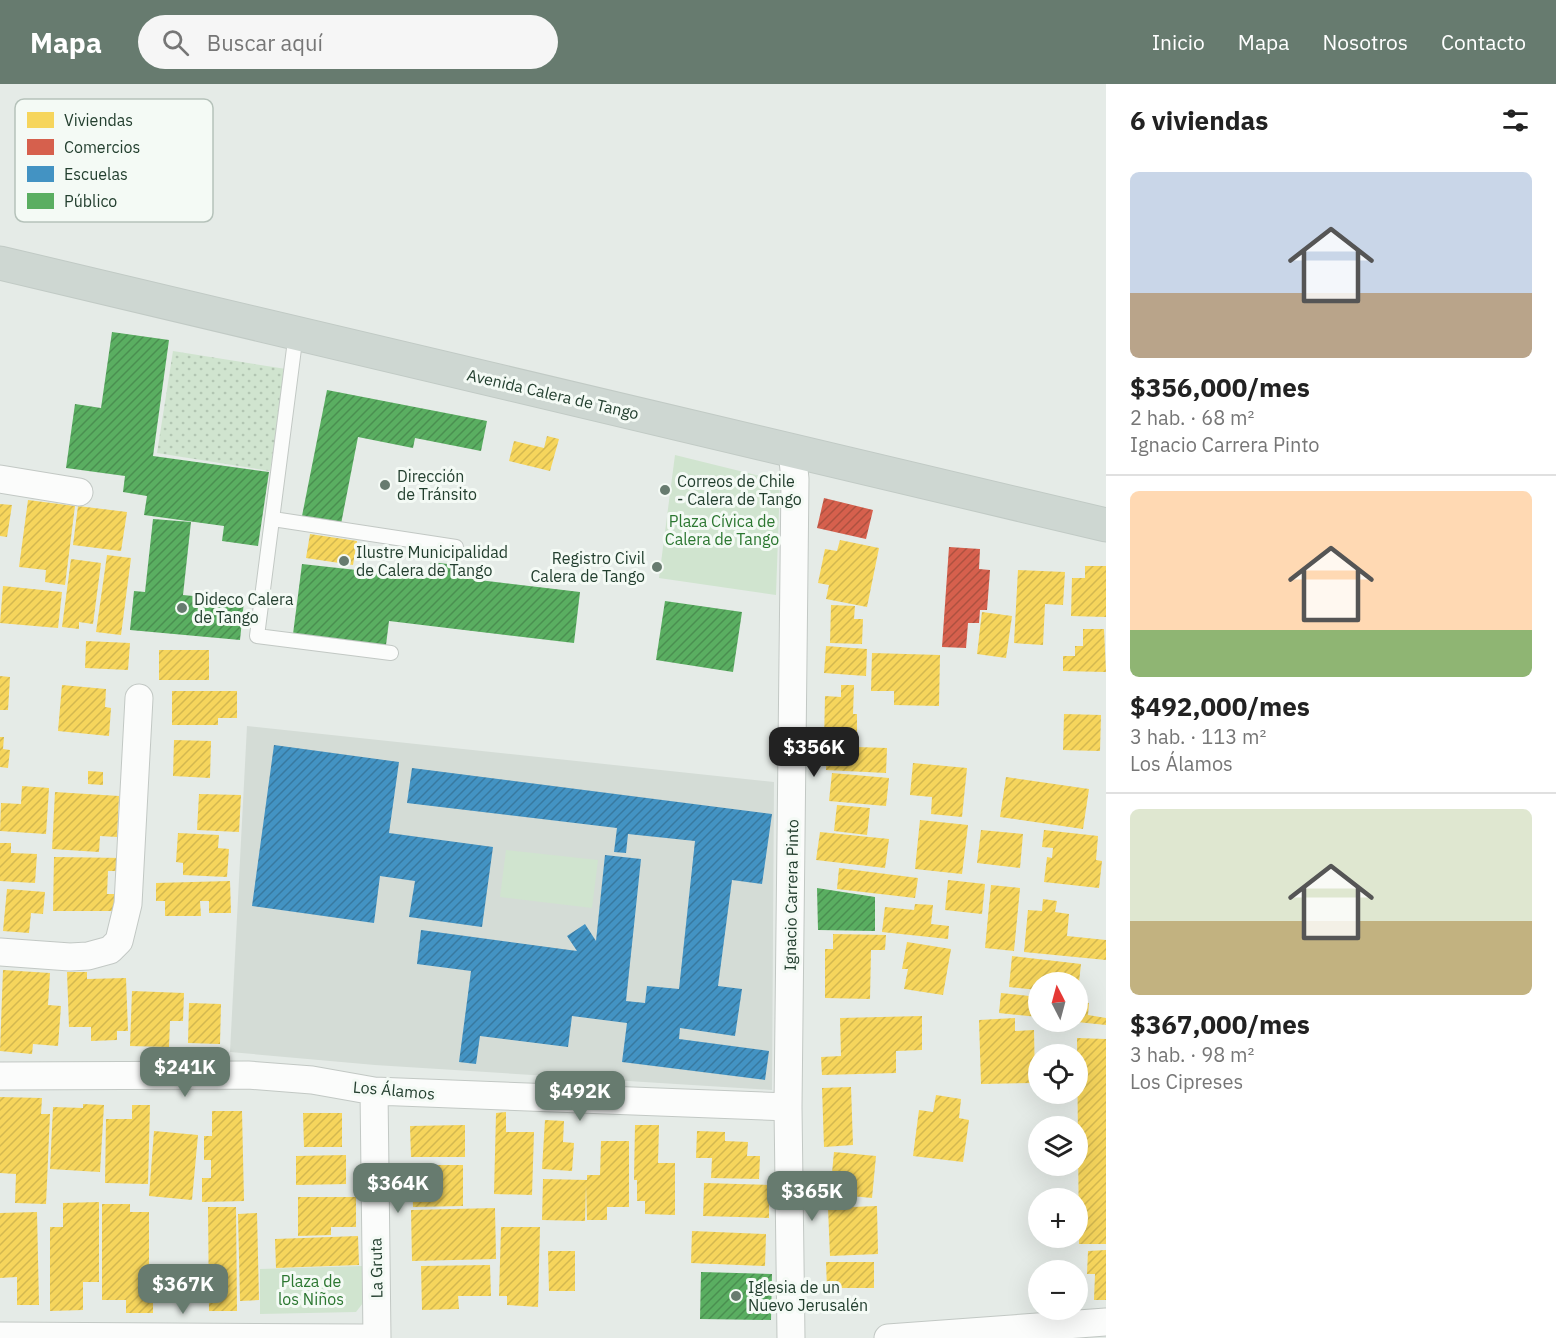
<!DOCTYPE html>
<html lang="es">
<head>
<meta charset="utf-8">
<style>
	body { margin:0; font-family:"IBM Plex Sans",sans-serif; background:#f6f6f6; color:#222; height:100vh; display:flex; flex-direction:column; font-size:22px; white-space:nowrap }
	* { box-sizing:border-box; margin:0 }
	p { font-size:20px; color:#767676 }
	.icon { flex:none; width:33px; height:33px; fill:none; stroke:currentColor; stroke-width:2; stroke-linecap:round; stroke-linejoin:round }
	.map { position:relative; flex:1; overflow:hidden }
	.details { display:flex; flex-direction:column; background:#fff; width:450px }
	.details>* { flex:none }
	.needle { width:39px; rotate:354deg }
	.tools { position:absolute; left:1028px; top:888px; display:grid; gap:12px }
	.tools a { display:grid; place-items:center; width:60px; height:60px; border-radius:50%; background:#fff; box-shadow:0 6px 24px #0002; font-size:30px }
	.price { position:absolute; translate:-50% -51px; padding:0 14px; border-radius:12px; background:#677b6f; color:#fff; font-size:20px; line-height:39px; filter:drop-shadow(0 2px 3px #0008) }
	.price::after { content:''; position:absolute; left:50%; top:36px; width:18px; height:14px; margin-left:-9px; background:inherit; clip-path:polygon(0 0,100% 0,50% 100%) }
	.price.on { background:#222; color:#fff }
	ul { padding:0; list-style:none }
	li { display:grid; align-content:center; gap:12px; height:318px; padding:0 24px }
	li+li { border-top:2px solid #e0e0e0 }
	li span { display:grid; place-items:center; height:186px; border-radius:9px; color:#555 }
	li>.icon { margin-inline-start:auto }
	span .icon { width:108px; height:108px; fill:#fffc; stroke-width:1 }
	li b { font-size:26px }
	h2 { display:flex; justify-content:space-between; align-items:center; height:72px; padding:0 24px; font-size:26px }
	header { display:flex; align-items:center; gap:36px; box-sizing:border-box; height:84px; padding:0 30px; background:#677b6f; color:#fff }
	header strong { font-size:28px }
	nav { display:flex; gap:33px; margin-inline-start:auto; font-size:21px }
	.search { width:420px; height:54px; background:#f6f6f6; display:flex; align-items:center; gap:15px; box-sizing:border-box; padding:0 21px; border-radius:33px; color:#767676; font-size:22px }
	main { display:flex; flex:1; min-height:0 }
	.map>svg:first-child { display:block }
	.built { fill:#d4dcd6 }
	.grass { fill:url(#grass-dots) }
	.green { fill:#d0e4cf }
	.homes { fill:url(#homes-hatch) }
	.shops { fill:url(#shops-hatch) }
	.schools { fill:url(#schools-hatch) }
	.public { fill:url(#public-hatch) }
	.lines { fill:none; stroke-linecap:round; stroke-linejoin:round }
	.service-casing { stroke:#c2c8c4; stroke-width:16 }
	.minor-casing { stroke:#c2c8c4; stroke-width:29 }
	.primary-casing { stroke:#c1cac5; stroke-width:35 }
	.service { stroke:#fbfcfb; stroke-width:14 }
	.minor { stroke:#fbfcfb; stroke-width:27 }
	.primary { stroke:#ced7d2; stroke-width:33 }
	.poi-dot { fill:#677b6f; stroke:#f4faf5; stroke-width:2 }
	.labels { text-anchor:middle; stroke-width:6; stroke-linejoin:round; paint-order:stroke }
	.street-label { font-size:16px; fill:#233f2f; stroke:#f4faf5 }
	.poi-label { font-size:16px; fill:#233f2f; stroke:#f4faf5; text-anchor:start }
	.park-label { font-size:16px; fill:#2c7731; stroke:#f4faf5 }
	.key { fill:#f4faf5; stroke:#b5c2ba; stroke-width:1.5 }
	.key-label { font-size:16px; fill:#233f2f }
</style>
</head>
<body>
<header>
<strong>Mapa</strong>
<div class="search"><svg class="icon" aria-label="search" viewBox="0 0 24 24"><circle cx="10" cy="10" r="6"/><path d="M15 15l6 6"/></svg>Buscar aquí</div>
<nav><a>Inicio</a><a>Mapa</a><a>Nosotros</a><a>Contacto</a></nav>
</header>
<main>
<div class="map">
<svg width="1106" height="1254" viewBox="0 0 1106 1254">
	<defs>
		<pattern id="grass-dots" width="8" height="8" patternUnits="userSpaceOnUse" patternTransform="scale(1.5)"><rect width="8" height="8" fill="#d0e4cf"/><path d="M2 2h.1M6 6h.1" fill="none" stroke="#b2c5b2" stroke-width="1.8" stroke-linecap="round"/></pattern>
		<pattern id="homes-hatch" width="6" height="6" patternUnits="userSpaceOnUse" patternTransform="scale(1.5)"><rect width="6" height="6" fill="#f6d55c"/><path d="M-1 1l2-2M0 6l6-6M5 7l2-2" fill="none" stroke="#d3b850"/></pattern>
		<pattern id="shops-hatch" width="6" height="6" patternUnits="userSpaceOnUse" patternTransform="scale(1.5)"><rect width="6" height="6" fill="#d6604d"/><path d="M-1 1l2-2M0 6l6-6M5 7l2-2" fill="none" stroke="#ad5140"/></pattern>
		<pattern id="schools-hatch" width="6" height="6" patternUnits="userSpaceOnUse" patternTransform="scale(1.5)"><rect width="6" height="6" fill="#4393c3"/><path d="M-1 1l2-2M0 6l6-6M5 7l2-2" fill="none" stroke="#38799f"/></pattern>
		<pattern id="public-hatch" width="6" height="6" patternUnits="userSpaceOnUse" patternTransform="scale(1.5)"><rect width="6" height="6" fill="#5aae61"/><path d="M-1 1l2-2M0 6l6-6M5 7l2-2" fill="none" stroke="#4a8f50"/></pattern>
	</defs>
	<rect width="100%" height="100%" fill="#e5ebe7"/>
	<path class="built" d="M247,642L774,698L772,1006L375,981L230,968Z"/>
	<path class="grass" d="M173,267L286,285L270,387L157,369Z"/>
	<path class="green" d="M675,371L780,397L776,511L659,494Z
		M506,766L598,776L592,824L500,813Z
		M362,1182L363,1219L356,1228L260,1230V1185Z"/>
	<path class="homes" d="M547,352L559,355L550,387L509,377L514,357L544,364Z
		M28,416L75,422L65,501L45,498L46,486L19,483Z
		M0,420L12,421L7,453L0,452Z
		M78,422L127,428L121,467L73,461Z
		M310,450L357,457L353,481L306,474Z
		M840,456L879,464L867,523L826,515L829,501L818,499L825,465L837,467Z
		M107,471L131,474L121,551L96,548Z
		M71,475L101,479L93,540L79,538V545L62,543Z
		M1085,482H1106V533L1071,532L1072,494H1085Z
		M1018,486L1065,488L1063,521L1045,520L1043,561L1014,559Z
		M3,502L62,508L58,544L0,539Z
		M831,521L855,522L854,535H863L862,560L830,559Z
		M982,528L1012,532L1006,574L977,570Z
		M1083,545H1104L1106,588L1063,587V572H1075V562H1083Z
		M86,557L130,559L128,586L85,584Z
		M826,562L867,565L866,592L824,589Z
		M159,566H209V596H159Z
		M872,569L940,571L939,622L894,621V607H871Z
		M0,592L10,593L8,626H0Z
		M62,601L106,605L105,623L111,624L109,652L58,647Z
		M841,601H854L853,630H857V658L824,657L825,612L841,613Z
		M172,607H237V634H218V641H172Z
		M1064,630L1101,631L1100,667L1063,666Z
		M0,653H4L3,665L10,666L8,684L0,683Z
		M174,656L211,657L210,694L173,692Z
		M827,662L887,664L886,689L826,686Z
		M913,679L967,684L962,733L931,730L932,713L910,711Z
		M88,687L103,688V701L88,700Z
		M832,689L889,694L886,722L829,717Z
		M1006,693L1089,705L1083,745L1000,733Z
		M22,702L49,704L46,750L0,747L1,719L21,720Z
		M55,708L119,712L117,753L100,752L99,768L52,765Z
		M199,710L241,711L239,748L197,746Z
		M837,721L870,724L867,751L834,747Z
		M920,736L968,741L962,790L915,785Z
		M981,746L1023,750L1020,784L977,779Z
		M1044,746L1098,752L1096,776L1102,777L1099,804L1044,798L1047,773L1052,774L1053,764L1042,763Z
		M820,748L889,755L885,784L816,776Z
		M178,749L219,751L218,764L229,765L227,793L183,791V779L176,778Z
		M0,759H11V769L37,770L35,799L0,797Z
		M54,773L124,774V787H108L107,810H118L121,827H53Z
		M839,784L918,794L915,814L837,805Z
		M948,796L985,800L982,830L945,826Z
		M230,797L231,829H209V817H200L201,832H165V817H156V799Z
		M991,801L1020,804L1014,867L985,864Z
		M7,805L45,808L43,830L31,829L29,849L3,847Z
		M1043,815L1057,817L1055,828L1069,830L1067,852L1106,856V876L1024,868L1028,826L1042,827Z
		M915,820L933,821L931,840L949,842L948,855L882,848L885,823L914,826Z
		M833,850L886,851L885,866H871L870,915L825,914V865H833Z
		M907,858L951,865L943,911L904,905L908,885H902Z
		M1012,872L1081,880L1079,898H1038V906L1009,903Z
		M3,886L50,889L48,921L61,922L58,962L33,960L32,970L0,967Z
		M67,888H87V895L126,894L128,947H117V956L91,957V943H69Z
		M132,907L184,909L183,937H170L169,963L130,962Z
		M1001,909L1038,913V933L999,929Z
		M1077,917L1089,919L1088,931L1106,934V941L1077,938Z
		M189,919L221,920L220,960L188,959Z
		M922,932V966L896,967V989L822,991L821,973L841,972L840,934Z
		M1015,934V947L1034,946L1035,999L981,1000L979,936Z
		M1077,954L1106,955V1160H1079Z
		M851,1003L853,1061L824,1063L822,1004Z
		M936,1011L961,1015L959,1034L969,1036L963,1078L913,1072L919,1026L933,1028Z
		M0,1013L42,1014L41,1030H50L46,1120L15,1119L16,1090L0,1089Z
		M83,1020L104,1021L100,1088L50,1085L53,1023L83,1024Z
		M132,1021H150L148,1100L105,1099L106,1035H132Z
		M212,1027H242L244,1117L202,1118V1094H211V1076H204V1052H212Z
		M506,1028V1048H534L532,1111L494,1110L496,1029Z
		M303,1029H342V1063H304Z
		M545,1036L564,1037L563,1058L574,1059L572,1087L542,1085Z
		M465,1041V1073H411L410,1042Z
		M635,1041H659L658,1079H675V1131L645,1130V1117H637V1096H634Z
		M154,1047L198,1051L192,1116L149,1112Z
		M697,1047L725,1048V1057L748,1058L747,1072H760L759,1095L711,1094L712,1074H696Z
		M601,1057H629V1123H607V1136H587L586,1101L585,1137L542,1136L543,1095L587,1096V1091H600Z
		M834,1068L876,1072L872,1114L830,1110Z
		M346,1071V1100L296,1101V1072Z
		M412,1081H463V1122L413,1123Z
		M704,1099L769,1101V1134L703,1132Z
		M298,1113H356V1143H331V1151L298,1152Z
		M99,1118V1198H83V1226L50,1227V1143H63V1119Z
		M102,1120H130V1128H149V1183H153V1229H126V1216H102Z
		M877,1122L878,1170L830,1172L828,1124Z
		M208,1123H236L237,1227H209Z
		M495,1124L496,1175L412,1177L411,1126Z
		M37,1128L39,1221H17V1193L0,1194V1129Z
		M257,1129L259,1216L240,1217L238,1130Z
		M501,1143H540L538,1223L507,1221V1212H499Z
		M692,1147L766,1150L765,1182L691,1179Z
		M358,1152L359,1181L276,1184L275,1155Z
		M1106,1166V1216H1094L1095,1190H1087L1088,1167Z
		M548,1167H575V1207H549Z
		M826,1178H874V1204H827Z
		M490,1181L491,1212H458L459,1225L422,1226L421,1182Z"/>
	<path class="shops" d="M824,414L873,426L866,455L817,444Z
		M949,463L980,465L979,485L990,486L987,526H980L979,539H968L966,564L942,563Z"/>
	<path class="schools" d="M274,661L399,678L389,749L493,763L482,843L409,833L415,797L380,792L374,839L252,822Z
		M412,684L772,730L762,800L732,796L718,902L742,905L735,952L680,944L679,955L769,967L765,996L622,978L627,939L572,932L568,963L480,952L476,980L459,978L471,887L417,880L421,846L577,867L567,852L585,840L596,857L605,771L641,775L626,917L645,919L647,902L679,905L695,757L628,750L626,769L614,768L617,744L407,719Z"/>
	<path class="public" d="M112,248L169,256L153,372L269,388L258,462L222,457L224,442L144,431L147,412L123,408L125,392L66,384L75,320L101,324Z
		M327,306L487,337L481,367L415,354L413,364L358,353L341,440L302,432Z
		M153,435L191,438L183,511L244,517L240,556L130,546L134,507L145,508Z
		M431,478L481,484L479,496L580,508L574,559L389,537L386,561L293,550L302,480L429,494Z
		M665,517L742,528L733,588L656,576Z
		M817,804L875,813V847L818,846Z
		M701,1188L772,1190L771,1236L700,1235Z"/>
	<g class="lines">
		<defs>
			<path id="service" d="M296,249L257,552L391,569
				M273,435L456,463"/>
			<path id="minor" d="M0,395L79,408
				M0,868L70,873L88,872L110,866L119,857L128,820L139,614
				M0,992L248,991L312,996L374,1007L788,1023
				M374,1007L377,1254
				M0,1252L365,1254
				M791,1254L788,1023L795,395L792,367
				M888,1254L1106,1238"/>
			<path id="primary" d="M0,179L1106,441"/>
		</defs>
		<use href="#service" class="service-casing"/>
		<use href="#minor" class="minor-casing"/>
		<use href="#primary" class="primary-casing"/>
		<use href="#service" class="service"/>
		<use href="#minor" class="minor"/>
		<use href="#primary" class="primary"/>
	</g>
	<g class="poi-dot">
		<circle cx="385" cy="401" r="6"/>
		<circle cx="665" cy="406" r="6"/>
		<circle cx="344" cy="477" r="6"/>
		<circle cx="657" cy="483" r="6"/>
		<circle cx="182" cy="524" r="6"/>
		<circle cx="736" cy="1212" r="6"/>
	</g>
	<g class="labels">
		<g class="street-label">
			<text transform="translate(553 310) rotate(13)" y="6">Avenida Calera de Tango</text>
			<text transform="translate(791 811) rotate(-89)" y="6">Ignacio Carrera Pinto</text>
			<text transform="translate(394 1006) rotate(5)" y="6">Los Álamos</text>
			<text transform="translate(376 1184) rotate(-91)" y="6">La Gruta</text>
		</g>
		<g class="poi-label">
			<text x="397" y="398">Dirección<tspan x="397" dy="18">de Tránsito</tspan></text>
			<text x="677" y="403">Correos de Chile<tspan x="677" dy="18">- Calera de Tango</tspan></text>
			<text x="356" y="474">Ilustre Municipalidad<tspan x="356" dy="18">de Calera de Tango</tspan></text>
			<text x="645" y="480" text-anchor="end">Registro Civil<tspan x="645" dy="18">Calera de Tango</tspan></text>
			<text x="194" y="521">Dideco Calera<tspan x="194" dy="18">de Tango</tspan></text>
			<text x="748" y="1209">Iglesia de un<tspan x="748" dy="18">Nuevo Jerusalén</tspan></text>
		</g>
		<g class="park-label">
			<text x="722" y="443">Plaza Cívica de<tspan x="722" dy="18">Calera de Tango</tspan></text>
			<text x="311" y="1203">Plaza de<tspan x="311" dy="18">los Niños</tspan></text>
		</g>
	</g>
	<rect x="15" y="15" width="198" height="123" rx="9" class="key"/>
	<rect x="27" y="28" width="27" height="16" fill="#f6d55c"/>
	<rect x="27" y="55" width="27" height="16" fill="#d6604d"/>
	<rect x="27" y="82" width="27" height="16" fill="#4393c3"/>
	<rect x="27" y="109" width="27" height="16" fill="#5aae61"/>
	<g class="key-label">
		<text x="64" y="42">Viviendas</text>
		<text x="64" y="69">Comercios</text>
		<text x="64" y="96">Escuelas</text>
		<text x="64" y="123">Público</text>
	</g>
</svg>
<div class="tools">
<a><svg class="needle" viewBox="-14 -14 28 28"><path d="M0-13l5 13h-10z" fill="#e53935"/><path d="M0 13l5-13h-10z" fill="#767676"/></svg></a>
<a><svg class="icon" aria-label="locate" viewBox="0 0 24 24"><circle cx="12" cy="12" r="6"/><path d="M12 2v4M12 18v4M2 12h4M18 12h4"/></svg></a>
<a><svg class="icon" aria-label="layers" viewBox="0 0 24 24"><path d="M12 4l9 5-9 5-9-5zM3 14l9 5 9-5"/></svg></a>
<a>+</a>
<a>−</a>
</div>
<b class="price on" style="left:814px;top:694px">$356K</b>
<b class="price" style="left:185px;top:1014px">$241K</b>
<b class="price" style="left:580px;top:1038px">$492K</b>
<b class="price" style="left:398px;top:1130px">$364K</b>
<b class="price" style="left:812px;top:1138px">$365K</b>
<b class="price" style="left:183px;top:1231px">$367K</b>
</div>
<section class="details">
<h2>6 viviendas<svg class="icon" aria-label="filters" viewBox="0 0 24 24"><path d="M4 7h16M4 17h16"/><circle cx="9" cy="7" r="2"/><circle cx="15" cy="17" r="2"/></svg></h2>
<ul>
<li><span style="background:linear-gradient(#c9d6e8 65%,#b9a48a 0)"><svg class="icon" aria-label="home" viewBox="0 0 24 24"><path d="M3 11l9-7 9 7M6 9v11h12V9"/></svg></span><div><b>$356,000/mes</b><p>2 hab. · 68 m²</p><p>Ignacio Carrera Pinto</p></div></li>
<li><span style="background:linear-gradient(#ffd9b3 75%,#8fb573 0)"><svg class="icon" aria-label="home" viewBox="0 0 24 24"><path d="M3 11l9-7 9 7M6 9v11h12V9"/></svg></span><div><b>$492,000/mes</b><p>3 hab. · 113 m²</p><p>Los Álamos</p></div></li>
<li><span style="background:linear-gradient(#dfe7d0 60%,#c2b280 0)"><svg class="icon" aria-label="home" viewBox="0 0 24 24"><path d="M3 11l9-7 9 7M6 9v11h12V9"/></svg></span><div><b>$367,000/mes</b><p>3 hab. · 98 m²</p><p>Los Cipreses</p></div></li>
</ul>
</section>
</main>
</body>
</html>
